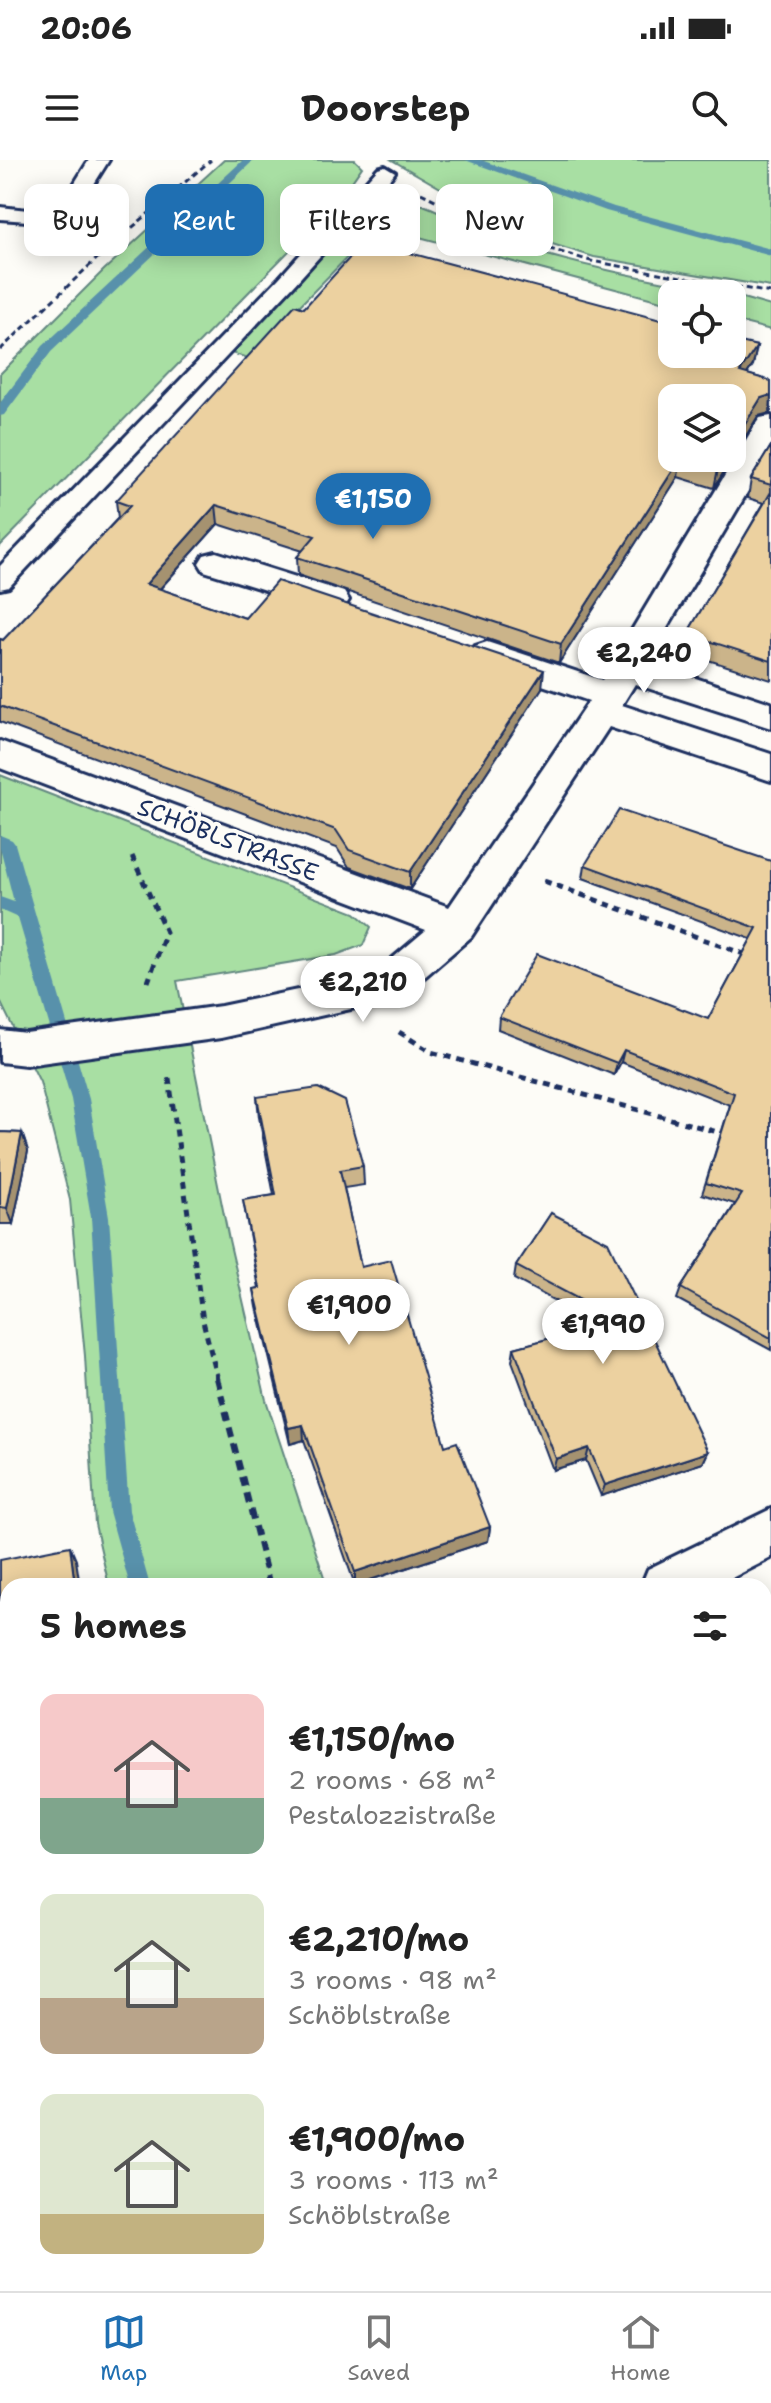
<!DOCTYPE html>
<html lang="en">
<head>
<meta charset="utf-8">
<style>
	body { margin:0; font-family:"Shantell Sans",sans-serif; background:#f6f6f6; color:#222; height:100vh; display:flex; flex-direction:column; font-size:30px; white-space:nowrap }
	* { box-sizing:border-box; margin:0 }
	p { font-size:26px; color:#767676 }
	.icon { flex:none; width:44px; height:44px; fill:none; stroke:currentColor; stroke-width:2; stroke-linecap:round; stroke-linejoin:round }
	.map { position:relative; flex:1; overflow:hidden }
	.sheet { position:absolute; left:0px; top:1418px; width:772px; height:714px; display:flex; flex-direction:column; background:#fff; border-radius:24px 24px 0 0; box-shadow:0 4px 20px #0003 }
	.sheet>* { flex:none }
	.top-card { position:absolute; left:24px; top:24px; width:724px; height:72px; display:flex; gap:16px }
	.fabs { position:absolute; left:658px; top:120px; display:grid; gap:16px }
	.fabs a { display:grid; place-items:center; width:88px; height:88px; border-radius:16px; background:#fff; box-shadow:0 4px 20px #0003; font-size:40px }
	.price { position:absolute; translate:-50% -68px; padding:0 18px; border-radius:28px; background:#fff; color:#222; font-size:26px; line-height:52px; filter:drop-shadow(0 2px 4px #0008) }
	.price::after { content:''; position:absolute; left:50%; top:48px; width:24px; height:18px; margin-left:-12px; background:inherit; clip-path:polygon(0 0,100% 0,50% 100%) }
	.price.active { background:#1f6fb2; color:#fff }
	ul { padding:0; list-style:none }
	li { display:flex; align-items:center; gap:24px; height:200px; padding:0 40px }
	li span { display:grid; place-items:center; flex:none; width:224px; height:160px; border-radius:16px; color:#555 }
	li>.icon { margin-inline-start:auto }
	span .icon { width:96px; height:96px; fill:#fffc; stroke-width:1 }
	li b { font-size:34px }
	h2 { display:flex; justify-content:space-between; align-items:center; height:96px; padding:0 40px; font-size:34px }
	.tag { padding:0 28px; border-radius:16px; background:#fff; box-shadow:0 4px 20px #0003; font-size:28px; line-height:72px }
	.tag.active { background:#1f6fb2; color:#fff }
	.status { display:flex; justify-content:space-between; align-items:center; height:56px; padding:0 40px; background:#fff; direction:ltr }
	.status svg { height:22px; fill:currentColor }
	header { display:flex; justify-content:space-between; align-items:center; height:104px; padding:0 40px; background:#fff; font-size:36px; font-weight:700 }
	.dock { display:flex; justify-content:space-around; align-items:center; height:112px; border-top:2px solid #e0e0e0; background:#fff; font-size:22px; color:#767676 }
	.dock a { display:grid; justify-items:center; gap:4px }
	.dock .active { color:#1f6fb2 }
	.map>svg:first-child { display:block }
	.green { fill:#a8dfa3; stroke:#628780; stroke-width:2 }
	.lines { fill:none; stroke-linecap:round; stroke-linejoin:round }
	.stream { fill:#5991ab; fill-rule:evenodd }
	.service-casing { stroke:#1b2f5e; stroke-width:6 }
	.minor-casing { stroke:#1b2f5e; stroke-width:6 }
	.path-far2 { stroke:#1b2f5e; stroke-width:3; stroke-dasharray:6 4; stroke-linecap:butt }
	.path-far1 { stroke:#1b2f5e; stroke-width:5; stroke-dasharray:7 6; stroke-linecap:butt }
	.path { stroke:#1b2f5e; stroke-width:6; stroke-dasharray:10 7; stroke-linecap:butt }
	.service { fill:#fdfcf7; fill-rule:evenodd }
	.minor { fill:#fdfcf7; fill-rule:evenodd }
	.wall { fill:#cbb48a; stroke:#1b2f5e; stroke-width:2 }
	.shaded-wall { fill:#a59270; stroke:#1b2f5e; stroke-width:2 }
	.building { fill:#ecd1a0; stroke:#1b2f5e; stroke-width:2 }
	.labels { text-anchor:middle; stroke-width:8; stroke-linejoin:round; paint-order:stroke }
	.street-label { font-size:24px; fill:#1b2f5e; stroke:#fdfcf7 }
</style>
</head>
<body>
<div class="status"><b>20:06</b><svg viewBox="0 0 49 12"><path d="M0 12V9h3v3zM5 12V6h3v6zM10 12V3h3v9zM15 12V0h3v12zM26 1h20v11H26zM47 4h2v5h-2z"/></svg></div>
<header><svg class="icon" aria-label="menu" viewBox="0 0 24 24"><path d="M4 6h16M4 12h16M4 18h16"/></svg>Doorstep<svg class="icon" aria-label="search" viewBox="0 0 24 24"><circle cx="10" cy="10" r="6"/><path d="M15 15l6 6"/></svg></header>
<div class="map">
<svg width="771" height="2131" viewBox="0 0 771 2131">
	<rect width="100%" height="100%" fill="#fdfcf7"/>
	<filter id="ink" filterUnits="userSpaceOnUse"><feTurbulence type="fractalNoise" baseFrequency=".0125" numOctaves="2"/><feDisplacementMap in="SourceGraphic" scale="16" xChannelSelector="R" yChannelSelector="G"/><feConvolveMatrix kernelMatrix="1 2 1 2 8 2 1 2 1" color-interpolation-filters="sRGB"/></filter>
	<g filter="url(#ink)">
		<path class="green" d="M224,0H355L362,7L339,40L0,386V214L104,110Z
			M392,0H771V127L594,97L520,74Z
			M372,34C425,36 460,66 508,83C580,107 654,120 728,134H672V144L378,66L248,198L231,193Z
			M732,135L771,146V170L732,160Z
			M0,615L355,753L371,767L363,785L336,795L177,821L229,1080L266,1240L327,1426H109L95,1364L85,1196L70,1040L40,922L0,841Z
			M78,2124H504L511,2131H47V2128Z"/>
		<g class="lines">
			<path class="stream" d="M243,0H254L51,192L4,255L0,256V243L43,186Z
				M465,0H481L614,47L771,89V96L606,51Z
				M0,675L12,680L15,684L89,939L109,1057L129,1351L150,1426H130L109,1351L91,1057L71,939L18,758L0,750V737L14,742L0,687Z
				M268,2124H292L293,2131H267Z"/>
			<defs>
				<path id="service" d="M89,0H109L69,64L0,59V47L56,53Z
					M385,6L395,12L392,16L293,126L9,427L0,429V406L279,118L378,8Z"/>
				<path id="minor" d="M771,256V292L647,502L771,543V568L635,524L622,545L771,594V621L609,567L471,777L400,838L221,878L26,905L0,902V870L26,873L221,846L374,814L426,770L0,608V581L449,747L589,541L475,502L470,494L475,486L487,482L602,520L755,265L760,258Z
					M216,392L344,432L349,440L344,448L332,451L204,411L199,403L204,395Z
					M771,1349V1398L716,1426H641L648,1409Z
					M0,1683H8V1737H0Z
					M8,2098V2124H49L48,2131H0V2101Z"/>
			</defs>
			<use href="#service" class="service-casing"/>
			<use href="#minor" class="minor-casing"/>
			<path class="path-far2" d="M421,33L512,78L591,101L771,133
				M0,190L106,90L211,0"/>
			<path class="path-far1" d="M132,696L166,772L148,822
				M544,721L749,796
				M399,872L431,892L728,975
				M169,918L203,1161L218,1220"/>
			<path class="path" d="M217,1218L270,1426
				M367,2124L368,2131"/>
			<use href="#service" class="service"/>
			<use href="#minor" class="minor"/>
		</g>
		<path class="wall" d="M304,148L757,186L753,205L747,214L771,221V254L758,256L714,328L678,317L559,503L298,415L297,397L303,391L218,364L160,429L245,458L542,528L410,729L349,707L337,688L0,562V479L3,480L118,358L116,341Z
			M771,286V520L683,492L687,474L764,343L748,338L751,319Z
			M771,701V1190L677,1139L681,1128L735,1044L702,1034L730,945L621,902L614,915L498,869L499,857L708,859L751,779L583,718L585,705Z
			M257,937L363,1006L364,1025L344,1028L361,1107L445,1286L490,1367L488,1381L355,1425L304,1280L290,1284L257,1147L254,1129L259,1128L243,1040L274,1035L259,957Z
			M0,972L22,973L28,991L13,1064H0Z
			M551,1053L708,1292L703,1303L601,1336L586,1300L553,1310L512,1201L514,1188L600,1165L514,1119L516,1106Z"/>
		<path class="shaded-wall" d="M757,186L753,205L736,230L740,212Z
			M771,235L770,253L758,256L714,328L718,309L724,298H732V285L761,238Z
			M681,298L678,317L559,503L561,484Z
			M216,345L218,364L148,442L146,424Z
			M544,510L542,528L410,729V712Z
			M624,890L621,902L614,915L617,903Z
			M22,973L28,991L13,1064L7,1048Z
			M303,1265L304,1280L290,1284L288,1268Z
			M589,1288L586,1300L553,1310L556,1299Z
			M708,1292L703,1303L601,1336L605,1325Z
			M490,1367L488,1381L355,1425V1412Z
			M70,1386L76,1400L80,1426H75Z
			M8,1644V1656L0,1657V1646Z"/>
		<path class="building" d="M365,81L672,163V194H732V180L757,186L740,212L771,221V235L761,238L732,285V238H672V298H724L718,309L681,298L561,484L297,397L315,376L216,345L146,424L245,458L277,421L544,510L410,712L349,690L336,670L0,546V479L3,480L130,346L116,341L295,145L304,148Z
			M771,286V325L751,319Z
			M771,332V501L687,474Z
			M619,650L771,701V1178L681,1128L742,1034L706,1023L734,933L624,890L617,903L499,857L537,794L708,859L757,768L585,705Z
			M318,928L345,941L363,1006L340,1010L361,1107L391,1100L445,1286L457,1282L490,1367L355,1412L303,1265L288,1268L254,1129L260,1128L243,1040L276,1035L257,937Z
			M0,972L22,973L7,1048L0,1047Z
			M551,1053L608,1082L708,1292L605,1325L589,1288L556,1299L514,1188L618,1160L516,1106Z
			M70,1386L75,1426H8V1644L0,1646V1400Z
			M764,1741H771V1961H764Z
			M764,2022L770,2056L764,2057Z"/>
	</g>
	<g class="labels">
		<g class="street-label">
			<text transform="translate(228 680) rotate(21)" y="8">SCHÖBLSTRASSE</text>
		</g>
	</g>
</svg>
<div class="fabs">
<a><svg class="icon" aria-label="locate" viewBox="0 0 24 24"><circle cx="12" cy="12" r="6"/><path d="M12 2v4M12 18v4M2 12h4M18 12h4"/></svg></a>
<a><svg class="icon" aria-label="layers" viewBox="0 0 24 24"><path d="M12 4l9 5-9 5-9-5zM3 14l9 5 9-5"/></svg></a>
</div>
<b class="price active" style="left:373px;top:381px">€1,150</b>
<b class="price" style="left:644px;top:535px">€2,240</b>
<b class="price" style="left:363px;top:864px">€2,210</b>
<b class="price" style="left:349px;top:1187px">€1,900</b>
<b class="price" style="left:603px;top:1206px">€1,990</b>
<div class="top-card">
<a class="tag">Buy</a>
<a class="tag active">Rent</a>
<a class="tag">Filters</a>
<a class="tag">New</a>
</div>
<section class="sheet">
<h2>5 homes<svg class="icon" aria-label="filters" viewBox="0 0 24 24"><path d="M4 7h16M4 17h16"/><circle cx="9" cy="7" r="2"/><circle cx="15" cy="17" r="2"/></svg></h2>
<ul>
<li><span style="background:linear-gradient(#f6c9c9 65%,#7fa58c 0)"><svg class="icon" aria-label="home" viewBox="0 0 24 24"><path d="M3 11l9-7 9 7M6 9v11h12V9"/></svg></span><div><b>€1,150/mo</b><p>2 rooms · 68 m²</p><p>Pestalozzistraße</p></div></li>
<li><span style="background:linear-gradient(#dfe7d0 65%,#b9a48a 0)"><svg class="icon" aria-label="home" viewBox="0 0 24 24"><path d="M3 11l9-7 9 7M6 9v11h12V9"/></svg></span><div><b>€2,210/mo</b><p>3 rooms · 98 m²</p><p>Schöblstraße</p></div></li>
<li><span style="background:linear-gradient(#dfe7d0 75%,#c2b280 0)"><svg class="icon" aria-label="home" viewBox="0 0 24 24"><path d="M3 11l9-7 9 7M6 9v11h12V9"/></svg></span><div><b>€1,900/mo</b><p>3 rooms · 113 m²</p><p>Schöblstraße</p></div></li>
</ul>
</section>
</div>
<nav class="dock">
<a class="active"><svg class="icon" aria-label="map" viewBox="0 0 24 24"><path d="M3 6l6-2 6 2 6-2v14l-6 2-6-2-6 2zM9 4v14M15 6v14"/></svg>Map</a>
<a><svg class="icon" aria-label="saved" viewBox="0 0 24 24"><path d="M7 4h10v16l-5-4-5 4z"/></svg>Saved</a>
<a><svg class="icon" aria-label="home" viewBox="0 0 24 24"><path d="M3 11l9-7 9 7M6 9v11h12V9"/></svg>Home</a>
</nav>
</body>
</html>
